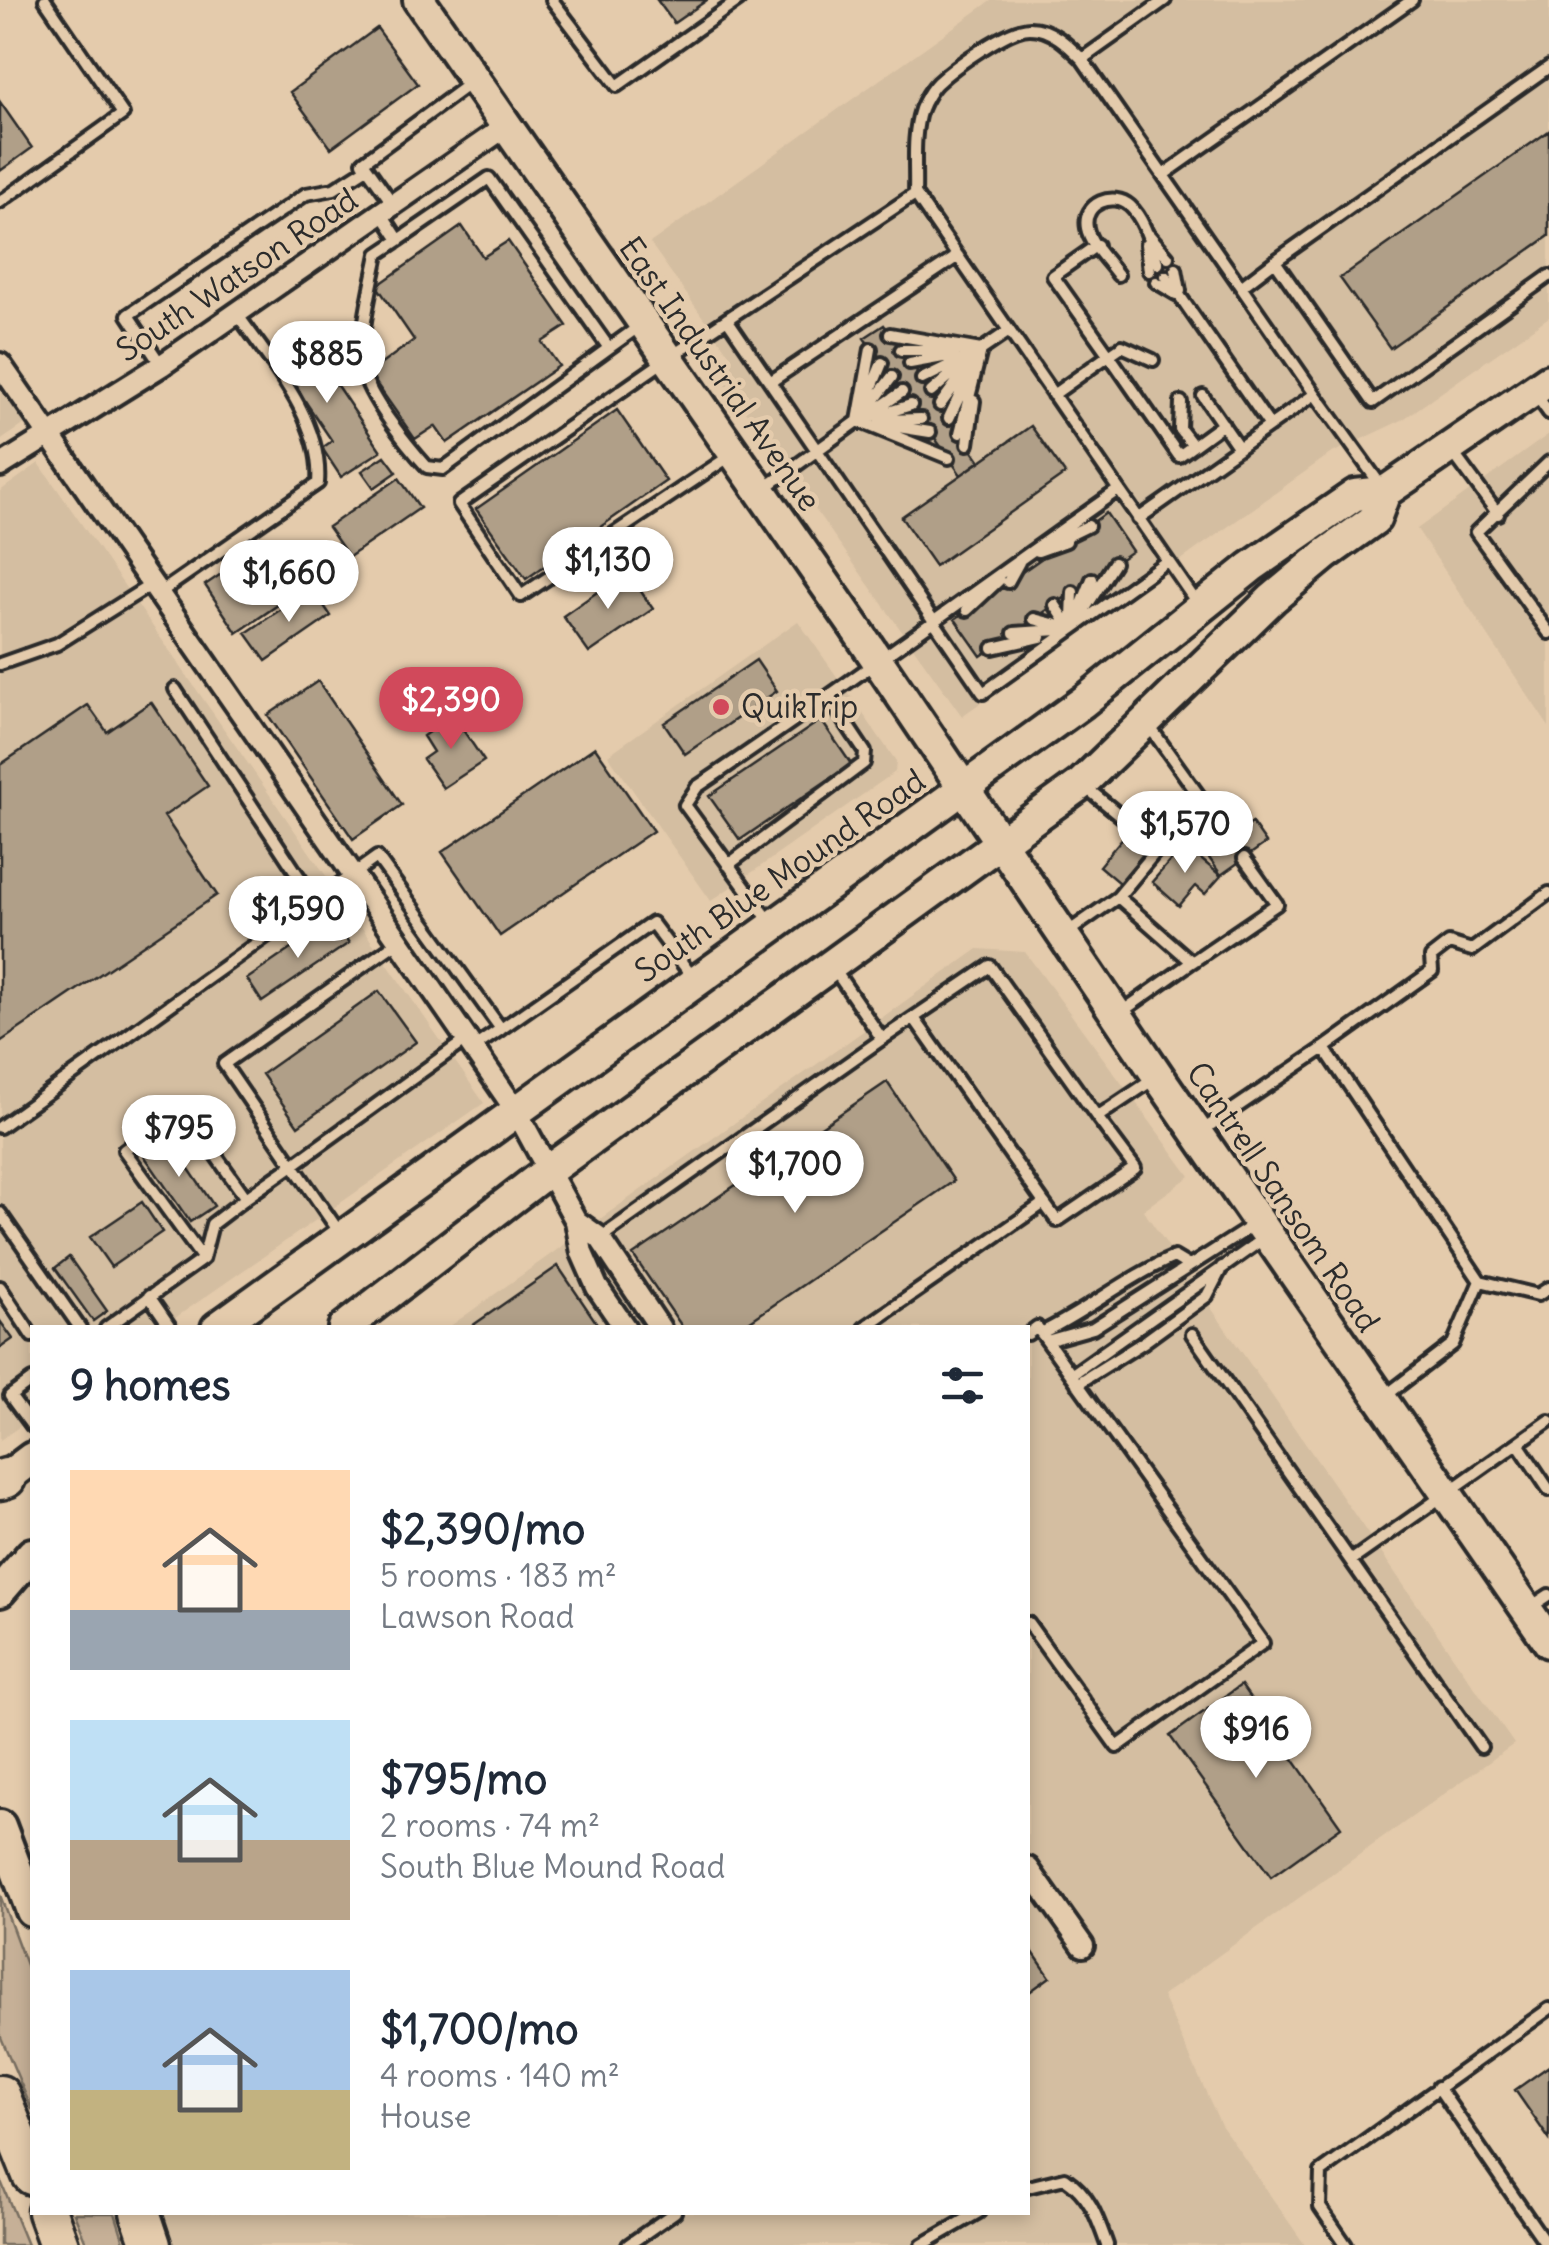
<!DOCTYPE html>
<html lang="en">
<head>
<meta charset="utf-8">
<style>
	body { margin:0; font-family:Delius,sans-serif; background:#f2f2f3; color:#1f2937; height:100vh; display:flex; flex-direction:column; font-size:38px; white-space:nowrap }
	* { box-sizing:border-box; margin:0 }
	p { font-size:32px; color:#747a83 }
	.icon { flex:none; width:55px; height:55px; fill:none; stroke:currentColor; stroke-width:2; stroke-linecap:round; stroke-linejoin:round }
	.map { position:relative; flex:1; overflow:hidden }
	.panel { position:absolute; left:30px; top:1325px; width:1000px; height:890px; display:flex; flex-direction:column; background:#fff; border-radius:0px; box-shadow:0 5px 15px #0003 }
	.panel>* { flex:none }
	.price { position:absolute; translate:-50% -85px; padding:0 22px; border-radius:35px; background:#fff; color:#222; font-size:32px; line-height:65px; filter:drop-shadow(0 2px 5px #0008) }
	.price::after { content:''; position:absolute; left:50%; top:60px; width:30px; height:22px; margin-left:-15px; background:inherit; clip-path:polygon(0 0,100% 0,50% 100%) }
	.price.on { background:#d1495b; color:#fff }
	ul { padding:0; list-style:none }
	li { display:flex; align-items:center; gap:30px; height:250px; padding:0 40px }
	li span { display:grid; place-items:center; flex:none; width:280px; height:200px; border-radius:0px; color:#555 }
	li>.icon { margin-inline-start:auto }
	span .icon { width:120px; height:120px; fill:#fffc; stroke-width:1 }
	li b { font-size:42px }
	h2 { display:flex; justify-content:space-between; align-items:center; height:120px; padding:0 40px; font-size:42px }
	.map>svg:first-child { display:block }
	.built { fill:#d4bea1 }
	.green { fill:#c6b097; stroke:#786e61; stroke-width:2.5 }
	.building { fill:#b09f88; stroke:#2b2b2b; stroke-width:2.5 }
	.lines { fill:none; stroke-linecap:round; stroke-linejoin:round }
	.lane-casing { stroke:#2b2b2b; stroke-width:18 }
	.street-casing { stroke:#2b2b2b; stroke-width:28 }
	.secondary-casing { stroke:#2b2b2b; stroke-width:38 }
	.highway-casing { stroke:#2b2b2b; stroke-width:45 }
	.path { stroke:#2b2b2b; stroke-width:4; stroke-dasharray:10 8; stroke-linecap:butt }
	.lane { stroke:#e4cbac; stroke-width:10 }
	.street { stroke:#e4cbac; stroke-width:20 }
	.secondary { stroke:#e4cbac; stroke-width:30 }
	.highway { stroke:#e4cbac; stroke-width:38 }
	.poi-dot { fill:#d1495b; stroke:#e4cbac; stroke-width:4 }
	.labels { text-anchor:middle; stroke-width:9; stroke-linejoin:round; paint-order:stroke }
	.street-label { font-size:32px; fill:#2b2b2b; stroke:#e4cbac }
	.poi-label { font-size:32px; fill:#2b2b2b; stroke:#e4cbac; text-anchor:start }
</style>
</head>
<body>
<div class="map">
<svg width="1549" height="2245" viewBox="0 0 1549 2245">
	<rect width="100%" height="100%" fill="#e4cbac"/>
	<filter id="ink" filterUnits="userSpaceOnUse"><feTurbulence type="fractalNoise" baseFrequency=".01" numOctaves="2"/><feDisplacementMap in="SourceGraphic" scale="20" xChannelSelector="R" yChannelSelector="G"/><feConvolveMatrix kernelMatrix="1 2 1 2 8 2 1 2 1" color-interpolation-filters="sRGB"/></filter>
	<g filter="url(#ink)">
		<path class="built" d="M992,0H1549V317L1402,420L1330,454L962,716L716,370L732,358L650,243Z
			M0,387L25,424L0,441Z
			M1549,434V727L1417,529Z
			M39,463L484,1103L162,1327L32,1328V1418L0,1440V491Z
			M798,621L896,761L895,772L711,901L608,755Z
			M978,949L1025,952L1190,1176L1143,1210L1514,1744L1162,1996L1221,2125L1305,2245H174L162,2213L1028,2212V1328L449,1327Z"/>
		<path class="green" d="M0,1895L32,1981V2110L0,2035Z
			M0,2179L27,2245H0Z
			M74,2213H115L125,2245H87Z"/>
		<path class="building" d="M657,0H707L674,23Z
			M377,28L418,84L331,148L290,92Z
			M0,102L32,148L0,171Z
			M1549,131V236L1390,348L1340,278Z
			M462,226L483,257L508,241L567,326L542,342L559,366L447,443L435,426L415,439L369,373L414,340L377,286Z
			M884,325L980,461L961,475L864,338Z
			M301,332L381,451L341,477L322,448L332,441L272,352Z
			M617,410L666,481L526,579L476,509Z
			M1031,426L1065,474L935,566L901,517Z
			M385,456L397,472L374,488L362,471Z
			M399,478L420,508L349,557L328,527Z
			M1106,513L1132,551L981,656L955,619Z
			M274,538L307,585L237,633L205,585Z
			M627,571L653,609L589,653L563,616Z
			M312,588L331,616L266,661L246,633Z
			M756,660L777,691L685,754L664,723Z
			M318,681L402,805L353,839L268,715Z
			M151,702L208,786L164,816L217,895L0,1042V765L88,705L107,732Z
			M453,715L484,761L443,788L423,759L433,752L423,736Z
			M821,720L851,764L740,840L709,796Z
			M595,747L653,831L500,936L442,852Z
			M1155,799L1175,816L1119,883L1099,866Z
			M1252,823L1266,843L1221,875L1207,855Z
			M1184,845L1221,876L1205,894L1196,886L1179,906L1152,882Z
			M333,920L349,943L262,1002L247,979Z
			M379,991L416,1042L298,1126L262,1074Z
			M887,1082L954,1181L740,1328H683L633,1255Z
			M168,1138L214,1206L190,1222L143,1154Z
			M142,1202L162,1232L111,1267L90,1237Z
			M69,1257L107,1311L93,1321L55,1268Z
			M558,1266L600,1328H469Z
			M0,1321L13,1339L0,1348Z
			M1241,1685L1341,1827L1271,1877L1170,1736Z
			M1028,1945L1050,1977L1028,1993Z
			M1549,2066V2139L1515,2090Z"/>
		<g class="lines">
			<defs>
				<path id="lane" d="M552,0L617,86L739,0
					M1082,59L1165,0
					M1549,67L1275,261L1373,402L1549,276
					M1163,175L1412,0
					M915,194C916,166 912,136 921,109C924,101 931,89 937,83C954,67 1008,28 1030,28C1051,28 1068,45 1082,59L1241,287
					M0,202L123,114L45,0
					M393,204L363,162L473,81
					M382,214L399,240L489,178L609,348L641,325
					M1149,235L1168,257
					M399,240L378,254C372,284 358,341 363,370C368,397 408,446 427,467L443,469L609,348
					M1146,244L1149,271
					M1097,245L1053,276L1109,355L1122,346L1153,360
					M1275,261L1241,287L1315,394
					M1176,269L1180,291
					M1118,275C1108,261 1090,244 1087,228C1082,203 1114,191 1130,206C1145,220 1151,246 1158,264
					M1166,276L1270,426
					M1156,282L1176,294
					M727,319L983,693L1167,561
					M890,334L981,350H901
					M980,354L981,350L1009,331
					M910,363L954,355
					M161,365L128,315L306,194L334,189L367,168
					M922,379L977,352
					M770,382L958,256
					M931,392L968,360
					M1534,392L1549,413
					M1053,395L1109,355L1179,456L1223,424
					M1203,396L1239,448
					M867,399L882,363
					M1181,402L1180,429L1193,446
					M940,405L968,367
					M870,414L902,392
					M861,415L858,421L949,458
					M861,418L892,377
					M949,418L981,350L960,433
					M887,420L921,419
					M860,421L911,405
					M879,424L930,432
					M968,444L974,401
					M1451,450L1498,514
					M733,454L521,596L459,504L667,359L915,194L1199,606
					M1549,462L1476,532L1549,633
					M765,488L858,421L871,349
					M1138,519L1315,394L1382,487
					M1049,545L1088,526
					M1038,551L1066,541
					M1092,579L1072,629L1114,563
					M1008,582L1019,562
					M158,594L318,483C323,421 270,361 237,314
					M1055,605L1071,629
					M967,610L999,580
					M1072,618L1073,592
					M1014,633L1072,629L1034,619
					M993,648L1041,637
					M0,664L57,644L152,584
					M175,689L315,901
					M1147,723L1230,839
					M1083,785L1133,826
					M728,865L864,763L865,752L829,698
					M1118,897L1200,798
					M771,923L685,805L697,787C840,691 977,589 1118,490
					M1068,932L1118,897L1192,962L1120,1013
					M399,941L224,1064L293,1165L467,1039
					M1192,962L1277,904L1244,858
					M914,1018L1044,1203
					M882,1039L990,966L1097,1117L1154,1079
					M473,1048L501,1029
					M1324,1048L1432,971L1431,957L1449,943L1472,950L1549,893
					M0,1127L377,857L501,1029L652,923L694,979
					M1200,1132L1324,1048L1480,1281
					M0,1213L80,1328
					M600,1238L882,1039L834,969
					M203,1259L212,1224L246,1198
					M0,1287L32,1336
					M149,1296L171,1328
					M106,1328L203,1259L124,1150L182,1108L246,1198L293,1165L342,1236
					M864,1328L1044,1203L1057,1221L1135,1168L1097,1117
					M1041,1333C1087,1311 1127,1277 1174,1257L1189,1266
					M1028,1334L1037,1327L1263,1643L1117,1747L1028,1623
					M1192,1334L1481,1747
					M1047,1341L1093,1328L1254,1225
					M1071,1375L1266,1237
					M32,1380L10,1396L32,1426
					M1077,1384L1144,1342L1207,1296L1222,1267
					M1384,1397L1453,1344L1480,1281L1538,1295L1549,1288
					M1519,1445L1549,1490
					M1352,1560L1549,1421
					M1529,1608L1549,1595
					M1438,2087L1547,2245
					M1028,2187L1065,2178C1090,2195 1097,2217 1107,2245
					M628,2245L675,2212
					M922,2245L979,2212
					M1346,2245L1320,2207L1321,2172L1549,2009"/>
				<path id="street" d="M0,364L515,1109L576,1221L582,1253L597,1287L625,1328
					M0,466L162,365L505,127
					M576,1221L600,1238L660,1328
					M1028,1868L1083,1946"/>
				<path id="secondary" d="M419,0L855,627L1158,1076L1549,1642
					M217,1328L1083,702L1251,567L1355,495L1385,492L1549,380
					M344,1328L549,1170L1081,784L1272,599L1326,554L1375,519L1385,492
					M0,1482L32,1458
					M0,1591L32,1554
					M0,1826L32,1911"/>
				<path id="highway" d="M0,1480L6,1478
					M0,2095L32,2175
					M47,2212L59,2245
					M140,2212L151,2245"/>
			</defs>
			<use href="#lane" class="lane-casing"/>
			<use href="#street" class="street-casing"/>
			<use href="#secondary" class="secondary-casing"/>
			<use href="#highway" class="highway-casing"/>
			<path class="path" d="M32,1765V1773"/>
			<use href="#lane" class="lane"/>
			<use href="#street" class="street"/>
			<use href="#secondary" class="secondary"/>
			<use href="#highway" class="highway"/>
		</g>
	</g>
	<circle class="poi-dot" cx="721" cy="707" r="10"/>
	<g class="labels">
		<g class="street-label">
			<text transform="translate(237 275) rotate(-34)" y="11">South Watson Road</text>
			<text transform="translate(720 374) rotate(55)" y="11">East Industrial Avenue</text>
			<text transform="translate(780 876) rotate(-35)" y="11">South Blue Mound Road</text>
			<text transform="translate(1283 1197) rotate(56)" y="11">Cantrell Sansom Road</text>
		</g>
		<g class="poi-label">
			<text x="741" y="718">QuikTrip</text>
		</g>
	</g>
</svg>
<b class="price" style="left:327px;top:406px">$885</b>
<b class="price" style="left:608px;top:612px">$1,130</b>
<b class="price" style="left:289px;top:625px">$1,660</b>
<b class="price on" style="left:451px;top:752px">$2,390</b>
<b class="price" style="left:1185px;top:876px">$1,570</b>
<b class="price" style="left:298px;top:961px">$1,590</b>
<b class="price" style="left:179px;top:1180px">$795</b>
<b class="price" style="left:795px;top:1216px">$1,700</b>
<b class="price" style="left:1256px;top:1781px">$916</b>
<section class="panel">
<h2>9 homes<svg class="icon" aria-label="filters" viewBox="0 0 24 24"><path d="M4 7h16M4 17h16"/><circle cx="9" cy="7" r="2"/><circle cx="15" cy="17" r="2"/></svg></h2>
<ul>
<li><span style="background:linear-gradient(#ffd9b3 70%,#9aa5b1 0)"><svg class="icon" aria-label="home" viewBox="0 0 24 24"><path d="M3 11l9-7 9 7M6 9v11h12V9"/></svg></span><div><b>$2,390/mo</b><p>5 rooms · 183 m²</p><p>Lawson Road</p></div></li>
<li><span style="background:linear-gradient(#bfe0f5 60%,#b9a48a 0)"><svg class="icon" aria-label="home" viewBox="0 0 24 24"><path d="M3 11l9-7 9 7M6 9v11h12V9"/></svg></span><div><b>$795/mo</b><p>2 rooms · 74 m²</p><p>South Blue Mound Road</p></div></li>
<li><span style="background:linear-gradient(#a9c7e8 60%,#c2b280 0)"><svg class="icon" aria-label="home" viewBox="0 0 24 24"><path d="M3 11l9-7 9 7M6 9v11h12V9"/></svg></span><div><b>$1,700/mo</b><p>4 rooms · 140 m²</p><p>House</p></div></li>
</ul>
</section>
</div>
</body>
</html>
